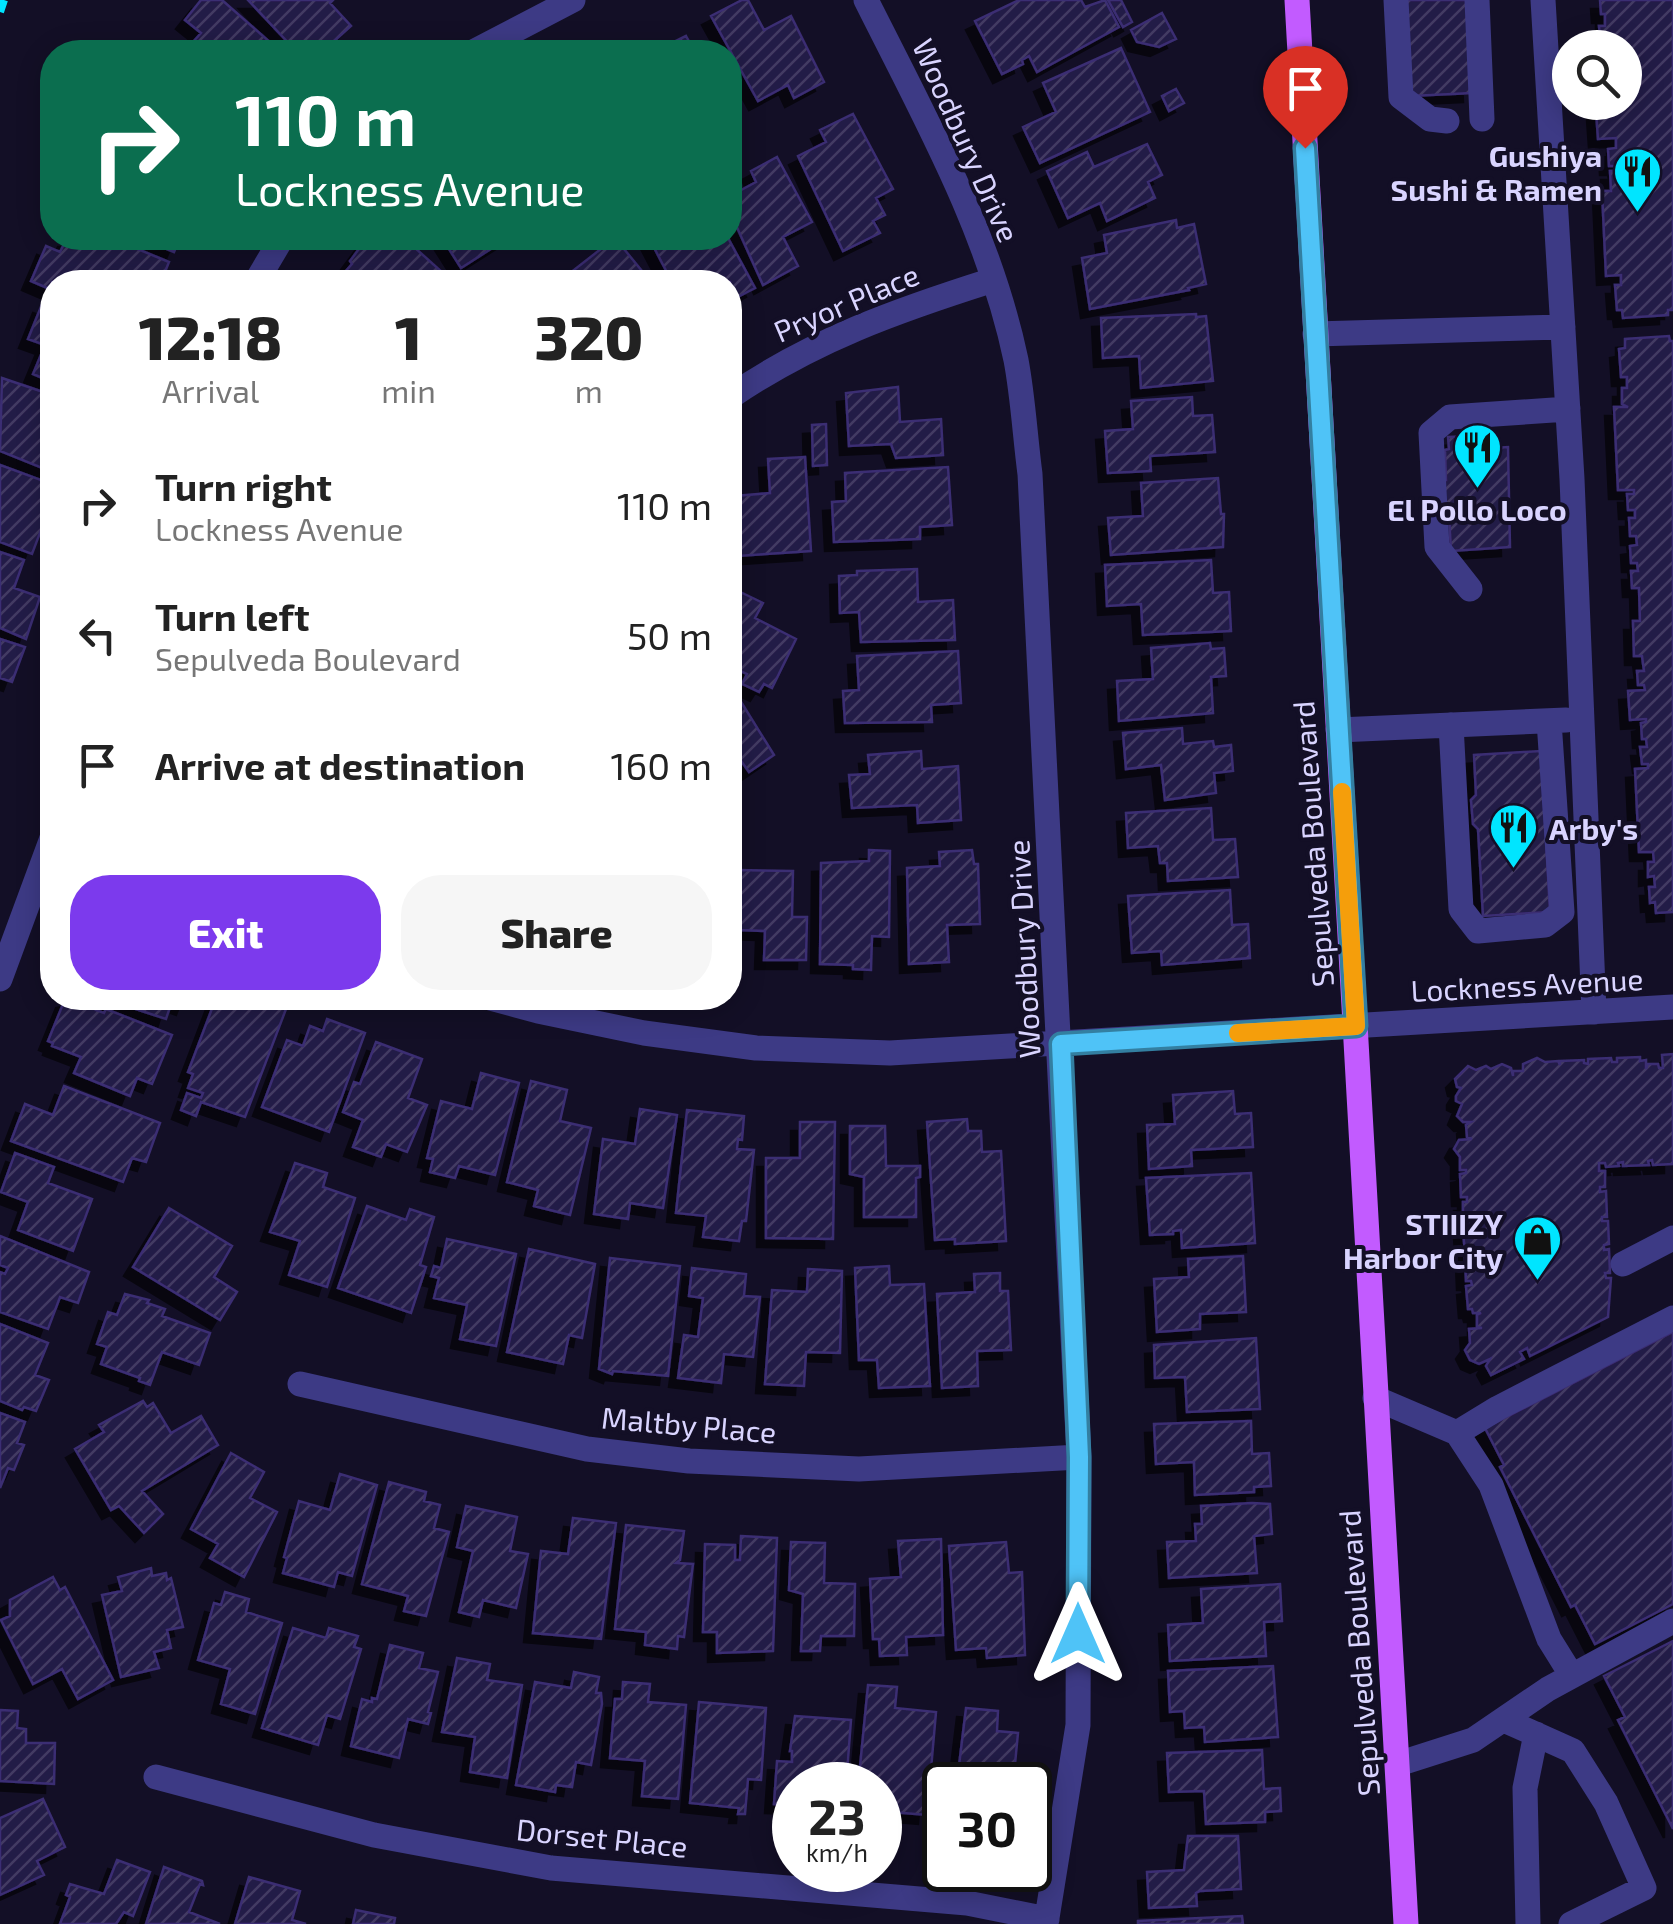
<!DOCTYPE html>
<style>
:root{--surface:#fff;--page:#f6f6f6;--text:#222;--muted:#767676;--accent:#7c3aed}
body{margin:0;font-family:"Exo 2",sans-serif;background:var(--page);color:var(--text);height:100vh;display:flex;flex-direction:column;font-size:38px;white-space:nowrap}
*{box-sizing:border-box;margin:0}
p{font-size:32px;color:var(--muted)}
.icon{flex:none;width:55px;height:55px;fill:none;stroke:currentColor;stroke-width:2;stroke-linecap:round;stroke-linejoin:round}
.map{position:relative;flex:1;overflow:hidden}
.side{position:absolute;left:40px;top:270px;width:702px;height:740px;display:flex;flex-direction:column;background:var(--surface);border-radius:40px;box-shadow:0 5px 25px #0003}
.side>*{flex:none}
.top-card{position:absolute;left:40px;top:40px;width:702px;height:210px;border-radius:40px;box-shadow:0 5px 25px #0003;background:#0b6e4f;color:#fff;overflow:hidden}
.fabs{position:absolute;left:1552px;top:30px;display:grid;gap:20px}
.fabs a{display:grid;place-items:center;width:90px;height:90px;border-radius:50%;background:var(--surface);box-shadow:0 5px 25px #0003;font-size:50px}
.speed{position:absolute;left:772px;top:1762px;display:flex;gap:20px;font-size:50px;font-weight:700;text-align:center}
.speed>*{display:grid;place-content:center;width:130px;height:130px;border-radius:50%;background:var(--surface);box-shadow:0 5px 25px #0003;line-height:1}
.speed small{font-size:25px;font-weight:400}
.speed .limit{border:5px solid #111;border-radius:15px;background:#fff;color:#111}
.pin{position:absolute;display:grid;place-items:center;width:85px;height:85px;color:#fff;margin:-102px -42px;border-radius:50% 50% 50% 0;rotate:-45deg;box-shadow:0 0 10px #0007}
.pin .icon{rotate:45deg}
.me{position:absolute;width:110px;margin:-55px;rotate:0deg;stroke-linejoin:round;filter:drop-shadow(0 0 8px #0008)}
.turn{display:flex;align-items:center;gap:35px;height:210px;padding:0 30px;font-size:45px}
.turn .icon{width:130px;height:130px;stroke-width:2.5}
.turn b{display:block;font-size:70px;line-height:85px}
.eta{display:flex;justify-content:space-evenly;align-items:center;height:170px;text-align:center}
.eta b{font-size:60px;font-weight:800;line-height:70px}
.action{display:flex;gap:20px;margin-top:auto;padding:20px 30px}
.action a{flex:1;height:115px;border-radius:40px;background:var(--accent);color:#fff;font-size:40px;font-weight:800;line-height:115px;text-align:center}
.action a+a{background:var(--page);color:var(--text)}
ul{padding:0;list-style:none}
li{display:flex;align-items:center;gap:30px;height:130px;padding:0 30px}
li div{flex:1}
li b{display:block;font-size:38px}
li em{font-style:normal}
.map>svg:first-child{display:block}
</style>
<div class="map">
<svg width="1673" height="1924" viewBox="0 0 1673 1924">
<defs>
<pattern id="building-hatch" width="6" height="6" patternUnits="userSpaceOnUse" patternTransform="scale(2.5)"><rect width="6" height="6" fill="#241b47"/><path d="M-1 1l2-2M0 6l6-6M5 7l2-2" fill="none" stroke="#433b63"/></pattern>
<filter id="shadow"><feDropShadow dx="-9" dy="9" stdDeviation="0" flood-color="#0009"/></filter>
</defs>
<rect width="100%" height="100%" fill="#130f26"/>
<path fill="url(#building-hatch)" stroke="#3b2d73" stroke-width="2.5" filter="url(#shadow)" d="M201,0H222L271,43L263,52H184L201,33L185,20Z
M248,0H333L330,3L351,26L322,52H297Z
M742,0H748L764,30L791,16L824,82L794,98L788,85L758,101L711,16Z
M1019,0H1081L1085,7L1105,0L1119,27L1037,72L1029,56L1022,60L1023,64L1002,74L975,21Z
M1108,0H1121L1132,22L1123,27Z
M1406,0H1467L1472,93L1411,96Z
M1600,0H1673V310H1668V315L1623,318L1622,310H1617L1615,285H1621V275L1606,276L1602,191H1611L1610,171H1618L1617,166H1609L1608,149L1616,148V138L1598,139L1596,111L1613,110L1612,102H1625V48H1601L1599,26H1605V14H1601Z
M1162,13L1176,39L1159,47L1137,42L1131,30Z
M686,36L695,52H653Z
M1121,48L1150,112L1040,163L1023,127L1056,112L1043,83Z
M1176,89L1184,103L1169,111L1162,96Z
M853,114L893,189L876,198L885,215L873,221L880,233L843,251L798,156L826,142L820,130Z
M1147,144L1162,175L1148,182L1155,198L1107,221L1100,203L1068,218L1047,171L1087,152L1094,167Z
M777,157L812,222L783,237L798,266L763,285L730,212V196L756,182L751,171Z
M1176,220L1177,228L1194,224L1206,284L1188,288L1189,290L1090,309L1082,258L1107,253L1104,235Z
M67,238H111L169,262L161,282H52V290L31,281L46,246L60,252Z
M141,238H180L174,252Z
M367,238H404L453,282H336L352,264L350,261Z
M442,238H508L461,268Z
M615,238L651,282H563L561,280Z
M649,238H728L755,288L730,301V282H707L706,280L692,282L689,277L672,282Z
M42,304L52,308V382L33,374L45,345L28,339Z
M1196,314V317L1206,316L1213,381L1141,388L1139,356L1103,358L1101,318Z
M1669,336L1670,341H1673V912L1656,913L1655,902L1650,903L1649,887H1655L1654,876L1648,877V862H1654L1653,852H1639L1635,769L1648,768V764H1642L1640,747H1647L1646,739H1642L1641,723L1646,722V719L1630,720L1628,691L1645,690L1644,685H1638L1637,671H1644L1642,656H1634L1633,621H1640L1639,588H1632L1631,571H1638L1637,563H1631L1630,546L1637,545L1636,536H1630L1629,518H1635V510H1628L1627,494H1634V490H1618L1614,407H1628L1622,404V388H1627V377H1621L1619,349L1625,348V339Z
M2,378L52,395V472L0,451Z
M898,387L900,422L941,419L943,455L896,458L891,444L849,446L846,393Z
M1192,397L1193,416L1212,415L1215,452L1150,456L1151,471L1108,473L1105,431L1133,429L1131,401Z
M826,424L827,465L813,466L812,425Z
M1475,436L1476,449L1508,447L1510,547L1451,551L1449,515H1445L1442,480H1446L1445,450L1449,449L1448,437Z
M805,457L811,551L738,556L735,496L770,493L768,459Z
M0,465L52,484V520L46,517L32,554L0,542Z
M948,467L952,525L920,527V539L834,542L832,502L846,501L845,473Z
M1218,478L1221,514H1224L1223,547L1111,555L1108,518L1143,516L1141,483Z
M0,552L24,560L14,588L40,597L26,639L0,628Z
M1211,560L1213,593L1229,592L1231,631L1143,635L1141,604L1107,606L1105,565Z
M917,569L918,602L953,600L955,640L861,642L859,612L840,613L839,576L857,575V571Z
M730,587L763,603L755,618L796,639L772,688L764,684L759,692L742,684L747,674L730,666Z
M0,639L25,647L12,682L0,678Z
M1210,643L1211,649L1224,648L1226,676L1211,677L1213,713L1119,721L1117,681L1153,679L1151,648Z
M958,651L961,703L931,705L932,722L845,723L843,691L859,690L857,656Z
M730,684L774,755L749,772L739,758L730,764Z
M1182,728L1183,744L1213,741L1214,747L1231,745L1233,771L1214,773L1216,793L1165,800L1161,765L1126,769L1123,733Z
M921,751L922,769L958,766L961,820L918,823L917,805L852,808L849,775L870,774L868,755Z
M1541,751L1550,912L1483,916L1478,829L1473,824L1471,800L1476,795L1474,755Z
M1211,808L1213,840L1235,839L1238,877L1168,881L1167,863H1160L1158,846L1128,848L1126,813Z
M869,850L890,851L889,937L872,936L871,970L853,969V965L820,964L821,863L869,861Z
M972,850L974,864H978L980,924L947,925L949,962L909,964L907,868L940,866L939,852Z
M738,870L793,871L792,917H807L806,960H764L765,931L737,930Z
M1230,890L1232,925L1248,924L1250,958L1162,965L1161,951L1132,953L1128,896Z
M70,998L98,1006L96,1010L104,1013L106,1009L172,1035L152,1084L137,1078L130,1096L74,1073L81,1057L52,1046L53,1043L48,1041L65,999Z
M102,998H188L185,1006L172,1001L166,1019Z
M216,998H258L286,1009L245,1117L201,1102L196,1116L181,1110L187,1093L201,1098L203,1093L188,1088L193,1074L188,1072Z
M327,1019L365,1033L329,1132L262,1107L287,1040L303,1046L310,1026L323,1031Z
M376,1042L422,1059L408,1098L427,1105L407,1152L386,1144L381,1157L353,1147L363,1120L343,1112L354,1082L360,1084Z
M1673,1054V1164L1653,1165L1652,1160L1648,1161L1649,1165L1623,1166V1162L1618,1163L1619,1166L1606,1167L1605,1163H1599V1171H1605V1187H1600V1192L1606,1191L1607,1217H1602V1221H1608L1609,1244L1604,1245V1250L1609,1249L1610,1273H1605L1606,1278H1611L1608,1317L1530,1356L1527,1348L1520,1352L1524,1359L1491,1375L1486,1366L1490,1359L1479,1364L1470,1360L1465,1350L1470,1343L1469,1329L1482,1328L1477,1327V1315L1481,1313H1473L1472,1309H1468L1466,1286L1472,1285L1471,1281H1466L1465,1258L1470,1257V1253H1465L1463,1230L1468,1229V1225L1463,1226V1202H1467V1197H1461L1460,1174L1466,1173V1170H1460V1157L1454,1149L1459,1140L1472,1139L1467,1137L1466,1125L1471,1122H1463L1457,1116L1462,1104L1456,1101V1096L1461,1088L1457,1087L1455,1079L1468,1066L1476,1070L1486,1066L1491,1069L1502,1064L1511,1068L1513,1076V1071H1523V1064L1537,1058L1545,1062L1558,1061L1560,1065V1061L1584,1060V1063L1588,1064V1059L1611,1058L1612,1062H1617V1058L1640,1057V1061L1646,1060V1069L1648,1064H1658L1659,1068H1663L1662,1055Z
M481,1073L519,1083L495,1175L459,1166L455,1178L430,1172L433,1159L427,1158L441,1101L472,1109Z
M531,1081L567,1090L560,1121L591,1128L570,1215L534,1206L538,1190L507,1182Z
M64,1086L160,1123L146,1162L132,1158L123,1182L11,1141L25,1104L53,1115Z
M1233,1091L1235,1114L1251,1113L1253,1147L1191,1150L1192,1166L1149,1169L1147,1125L1175,1124L1173,1095Z
M640,1109L677,1115L663,1208L630,1203L628,1219L594,1214L603,1139L635,1144Z
M687,1110L744,1116L742,1140L738,1139L737,1149L754,1150L746,1221H742L739,1241L703,1237L706,1216L676,1213Z
M967,1119L968,1131H981L982,1152L1001,1151L1006,1241L955,1244V1239L935,1240L927,1122Z
M800,1122H835L833,1239L766,1238V1158H800Z
M850,1126H885L886,1166H920V1177L916,1178V1217H864V1177L850,1174Z
M15,1153L54,1167L48,1183L92,1199L73,1251L18,1230L28,1202L1,1192Z
M295,1163L327,1173L323,1187L355,1198L327,1287L289,1275L300,1241L270,1232Z
M1251,1173L1255,1243L1182,1248L1181,1230L1173,1231V1234L1150,1235L1146,1178Z
M367,1206L406,1220L410,1209L434,1217L420,1265L426,1267L411,1313L338,1288Z
M169,1208L232,1246L214,1277L237,1292L220,1320L133,1267Z
M0,1236L89,1272L78,1303L60,1297L48,1329L0,1312V1272L5,1274L8,1268L0,1265Z
M447,1239L516,1254L496,1346L460,1339L467,1305L434,1298L439,1278L431,1276L434,1266L441,1268Z
M529,1249L595,1264L582,1338L569,1335L563,1364L507,1352Z
M1243,1256L1246,1312L1200,1314V1329L1157,1332L1154,1279L1189,1277L1188,1259Z
M610,1258L680,1266L668,1376L613,1371L612,1374L599,1369Z
M889,1266L890,1285L924,1284L930,1386L879,1388L877,1360H859L855,1268Z
M692,1268L746,1274L744,1296L760,1297L753,1357L724,1354L721,1383L678,1378L684,1335L698,1337L703,1298L689,1296Z
M808,1269L842,1271L840,1353L806,1352L804,1386L765,1384L772,1290L807,1292Z
M1000,1273V1291H1008L1011,1350L977,1351L978,1386L942,1388L937,1294L975,1292L974,1274Z
M125,1294L149,1300L147,1303L165,1309L162,1316L210,1333L199,1365L162,1352L150,1385L139,1381L140,1378L101,1364L107,1347L97,1344L108,1312L117,1315Z
M0,1324L48,1343L35,1375L49,1380L36,1411L24,1407L22,1410L0,1401Z
M1673,1332V1604L1595,1644L1575,1605L1571,1607L1500,1467L1504,1465L1485,1428Z
M1256,1338L1260,1409L1187,1412L1185,1377L1155,1378L1154,1345Z
M143,1401L147,1407L153,1403L171,1433L201,1416L218,1445L142,1491L163,1514L144,1533L119,1506L111,1510L75,1449L104,1432L99,1425Z
M0,1413L25,1422L17,1443L24,1445L14,1470L8,1468L0,1488Z
M1251,1421L1252,1454L1269,1453L1271,1486L1254,1487V1492L1195,1495L1194,1462L1156,1464L1154,1424Z
M231,1453L264,1472L250,1498L277,1512L244,1577L210,1558L218,1544L191,1529Z
M340,1474L377,1485L352,1576L338,1572L334,1587L283,1573L287,1558L284,1557L299,1501L330,1510Z
M389,1482L426,1492L424,1501L440,1505L434,1528L449,1532L426,1616L404,1611L408,1596L362,1584Z
M1252,1503L1270,1504L1272,1534L1254,1536L1257,1573L1169,1578L1167,1542L1196,1541L1195,1524H1202L1201,1506Z
M466,1506L517,1517L510,1551L528,1554L516,1608L483,1600L479,1617L459,1612L473,1551L457,1547Z
M573,1518L616,1523L601,1639L533,1633L541,1551L568,1554Z
M626,1525L684,1531L680,1560L676,1563L693,1564L684,1637L678,1636L677,1649L645,1645L646,1632L615,1629Z
M741,1536L777,1538L773,1651L717,1653V1632H703L705,1544L735,1545V1560H740Z
M941,1539L943,1635L906,1637L907,1655L880,1656L879,1639H873L870,1579L901,1577L898,1541Z
M791,1542L825,1543L824,1583L855,1584L854,1636H821L820,1651H801L803,1594L789,1590Z
M1006,1542L1009,1573L1022,1572L1025,1655L987,1658L986,1648L956,1650L949,1546Z
M151,1568L152,1576L166,1573L167,1580L171,1578L183,1627L167,1630L171,1648L154,1652L159,1668L121,1677L102,1595L122,1591L118,1577Z
M53,1577L60,1590L65,1587L113,1680L78,1699L62,1669L33,1684L1,1620L10,1616V1600Z
M1280,1584L1282,1621L1264,1622L1266,1656L1170,1661L1168,1625L1203,1623L1201,1589Z
M225,1592L249,1599L246,1612L282,1623L255,1714L221,1704L230,1669L198,1660L214,1603L221,1605Z
M293,1628L326,1638L329,1628L358,1636L354,1647L361,1649L340,1719L327,1715L318,1745L262,1728Z
M1673,1641V1829L1618,1720L1625,1717L1604,1676Z
M390,1645L423,1653L419,1668L438,1672L428,1712L431,1713L428,1724L408,1719L399,1758L351,1746L362,1699L372,1702V1698L377,1699Z
M457,1658L490,1664L487,1680L522,1685L507,1778L470,1772L475,1737L442,1732Z
M1273,1666L1278,1737L1205,1742L1204,1727L1185,1728L1184,1711L1170,1712L1168,1671Z
M574,1672L599,1677L596,1693H601L602,1704L591,1765L576,1762L572,1787L556,1785L555,1792L516,1785L535,1682L571,1688Z
M623,1682L650,1684L648,1702L686,1705L678,1799L642,1796L645,1761L610,1758L615,1699H622Z
M868,1685L897,1687L895,1708L936,1712L927,1815L880,1811V1785H871V1778L859,1777Z
M699,1702L766,1708L761,1780L748,1779L745,1814H738L739,1808L690,1803Z
M966,1708L998,1711L997,1731L1018,1733L1013,1785H945V1817L938,1816L942,1772L958,1774Z
M0,1710L18,1711L17,1728L26,1729V1743H55L54,1784L0,1781Z
M795,1716L851,1720L847,1773L827,1772L826,1785H795V1805L774,1804L777,1761L792,1762V1751H790Z
M1262,1750L1264,1789L1280,1788L1281,1811L1265,1812V1822L1206,1824L1204,1791L1169,1792L1167,1753Z
M43,1799L65,1847L37,1861L44,1875L0,1895V1818Z
M1188,1836H1238L1241,1889L1200,1891L1196,1893L1197,1906L1149,1908L1147,1872L1184,1870Z
M117,1860L150,1872L133,1916L124,1912L116,1924H60L70,1897L66,1895L70,1884L104,1894Z
M164,1867L202,1881L203,1885L200,1884L189,1912L220,1924H146Z
M249,1877L300,1891L292,1920L306,1924H235Z
M356,1910L395,1918L394,1924H353Z
M1242,1916L1243,1924H1138V1921Z"/>
<g fill="none" stroke-linecap="round" stroke-linejoin="round">
<path stroke="#3d3a85" stroke-width="25" d="M866,0C924,116 989,231 1016,360C1023,397 1025,436 1030,474L1079,1457L1078,1725L1046,1924
M1396,0L1401,97L1430,119L1447,121
M1477,0L1482,119
M1543,0L1572,479L1594,1012
M473,52L573,0
M256,282L282,238
M1315,334L1563,327
M730,397C813,340 898,310 993,280
M1470,589L1437,547L1431,433L1450,417L1568,409
M1451,725L1461,909L1478,931L1545,925L1562,912L1549,721
M1338,730L1566,720
M0,979L52,838
M490,998L538,1011L644,1033L756,1048L890,1053L1673,1007
M1623,1264L1673,1238
M300,1384L587,1449L689,1461L859,1469L1079,1457
M1375,1398L1457,1433L1491,1485L1549,1639L1572,1676
M1457,1433L1498,1408L1673,1318
M1504,1720L1573,1751L1606,1803L1644,1888L1571,1924
M1398,1764L1473,1740L1548,1689L1673,1621
M156,1777L374,1835L551,1868L967,1903L1047,1919
M1528,1924L1525,1788L1536,1734"/>
<path stroke="#c25bff" stroke-width="25" d="M1297,0L1406,1924"/>
<path stroke="#00e5ff" stroke-width="8" stroke-dasharray="15 12" stroke-linecap="butt" d="M0,12L4,0"/>
</g>
<g fill="none" stroke-linecap="round" stroke-linejoin="round">
<defs>
<path id="route" d="M1078,1634L1079,1457L1061,1044L1356,1026L1305,148"/>
</defs>
<use href="#route" stroke="#337fa1" stroke-width="25"/>
<use href="#route" stroke="#4fc3f7" stroke-width="18"/>
<path stroke="#f59e0b" stroke-width="18" d="M1238,1033L1356,1026L1342,792"/>
</g>
<defs>
<symbol id="restaurant-pin" viewBox="-11 -11 22 30"><path d="M0 17L-7.5 6A9.5 9.5 0 1 1 7.5 6Z" fill="#00e5ff" stroke="#130f26"/><path d="M-5-6h1v4h1v-4h1v4h1v-4h1v5L-1.5 .5V6h-2V.5L-5-1ZM5-6V6H3V1.5H1.5Q1.5-4 5-6Z" fill="#111"/></symbol>
<symbol id="shop-pin" viewBox="-11 -11 22 30"><path d="M0 17L-7.5 6A9.5 9.5 0 1 1 7.5 6Z" fill="#00e5ff" stroke="#130f26"/><path d="M-5-2.5h2.3a2.7 3.5 0 0 1 5.4 0H5L5.5 6h-11ZM-1.5-2.5h3a1.5 2.3 0 0 0-3 0Z" fill="#111"/></symbol>
</defs>
<g fill-rule="evenodd">
<use href="#restaurant-pin" x="1610" y="144" width="55" height="75"/>
<use href="#restaurant-pin" x="1450" y="420" width="55" height="75"/>
<use href="#restaurant-pin" x="1486" y="800" width="55" height="75"/>
<use href="#shop-pin" x="1510" y="1212" width="55" height="75"/>
</g>
<g text-anchor="middle" dominant-baseline="central" stroke-width="8" stroke-linejoin="round" paint-order="stroke">
<g font-size="30" fill="#d9d4ff" stroke="#130f26">
<text transform="translate(967 140) rotate(66)">Woodbury Drive</text>
<text transform="translate(846 302) rotate(-23)">Pryor Place</text>
<text transform="translate(1312 844) rotate(-94)">Sepulveda Boulevard</text>
<text transform="translate(1023 949) rotate(-93)">Woodbury Drive</text>
<text transform="translate(1527 984) rotate(-3)">Lockness Avenue</text>
<text transform="translate(689 1424) rotate(5)">Maltby Place</text>
<text transform="translate(1358 1653) rotate(-94)">Sepulveda Boulevard</text>
<text transform="translate(602 1837) rotate(6)">Dorset Place</text>
</g>
<g font-size="30" font-weight="bold" fill="#d9d4ff" stroke="#130f26" text-anchor="end">
<text x="1602" y="155">Gushiya<tspan x="1602" dy="34">Sushi &amp; Ramen</tspan></text>
<text x="1477" y="509" text-anchor="middle">El Pollo Loco</text>
<text x="1549" y="828" text-anchor="start">Arby's</text>
<text x="1503" y="1223">STIIIZY<tspan x="1503" dy="34">Harbor City</tspan></text>
</g>
</g>
</svg>
<div class="fabs">
<a><svg class="icon" aria-label="search" viewBox="0 0 24 24"><circle cx="10" cy="10" r="6"/><path d="M15 15l6 6"/></svg></a>
</div>
<div class="speed"><div>23<small>km/h</small></div><div class="limit">30</div></div>
<div class="pin" style="left:1305px;top:148px;background:#d93025"><svg class="icon" aria-label="arrive" viewBox="0 0 24 24"><path d="M6 21V4h12l-3 4 3 4H6"/></svg></div>
<svg class="me" style="left:1078px;top:1634px" viewBox="-20 -20 40 40"><path d="M0-17L14 15 0 8-14 15z" fill="#4fc3f7" stroke="#fff" stroke-width="4"/></svg>
<div class="top-card">
<div class="turn"><svg class="icon" aria-label="right" viewBox="0 0 24 24"><path d="M7 20v-9h11M14 6l5 5-5 5"/></svg><div><b>110 m</b>Lockness Avenue</div></div>
</div>
<section class="side">
<div class="eta">
<div><b>12:18</b><p>Arrival</p></div>
<div><b>1</b><p>min</p></div>
<div><b>320</b><p>m</p></div>
</div>
<ul>
<li><svg class="icon" aria-label="right" viewBox="0 0 24 24"><path d="M7 20v-9h11M14 6l5 5-5 5"/></svg><div><b>Turn right</b><p>Lockness Avenue</p></div><em>110 m</em></li>
<li><svg class="icon" aria-label="left" viewBox="0 0 24 24"><path d="M17 20v-9H6M10 6l-5 5 5 5"/></svg><div><b>Turn left</b><p>Sepulveda Boulevard</p></div><em>50 m</em></li>
<li><svg class="icon" aria-label="arrive" viewBox="0 0 24 24"><path d="M6 21V4h12l-3 4 3 4H6"/></svg><div><b>Arrive at destination</b></div><em>160 m</em></li>
</ul>
<div class="action"><a>Exit</a><a>Share</a></div>
</section>
</div>
